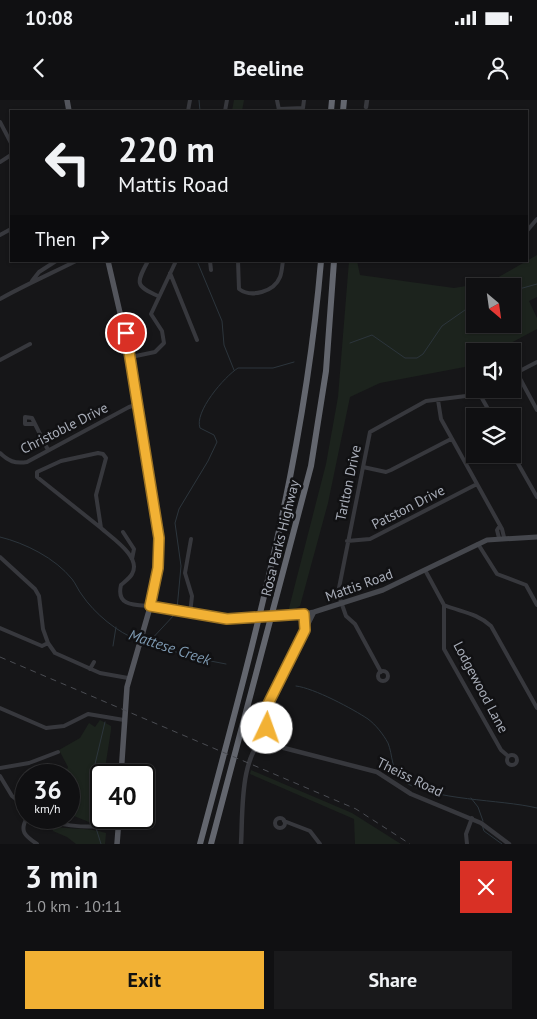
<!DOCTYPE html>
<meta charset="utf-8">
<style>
:root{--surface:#101012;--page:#19191b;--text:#f1f3f6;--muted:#9c9d9f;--line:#303032;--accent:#f2b134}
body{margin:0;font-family:"PT Sans",sans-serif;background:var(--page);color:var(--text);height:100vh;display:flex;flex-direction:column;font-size:19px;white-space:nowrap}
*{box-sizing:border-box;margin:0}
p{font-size:16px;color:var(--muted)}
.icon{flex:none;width:28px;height:28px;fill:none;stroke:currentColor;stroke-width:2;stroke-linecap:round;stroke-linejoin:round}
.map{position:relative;height:744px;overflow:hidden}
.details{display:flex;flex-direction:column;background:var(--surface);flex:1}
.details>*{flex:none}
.banner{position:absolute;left:10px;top:10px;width:518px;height:152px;border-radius:0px;box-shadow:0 1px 4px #0004,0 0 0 1px var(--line);background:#101012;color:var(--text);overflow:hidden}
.needle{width:32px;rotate:151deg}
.buttons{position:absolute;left:466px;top:178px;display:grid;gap:10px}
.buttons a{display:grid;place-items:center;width:55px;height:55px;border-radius:0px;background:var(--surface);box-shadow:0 1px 4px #0004,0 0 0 1px var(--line);font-size:25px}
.speed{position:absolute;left:15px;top:664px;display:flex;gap:10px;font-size:25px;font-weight:700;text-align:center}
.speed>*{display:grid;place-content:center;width:65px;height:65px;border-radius:50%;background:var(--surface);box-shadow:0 1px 4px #0004,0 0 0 1px var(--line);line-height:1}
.speed small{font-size:12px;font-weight:400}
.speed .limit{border:2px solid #111;border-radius:8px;background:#fff;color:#111}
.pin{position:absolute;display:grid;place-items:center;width:42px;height:42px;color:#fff;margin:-21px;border:2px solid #fff;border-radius:50%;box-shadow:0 1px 5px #0007}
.me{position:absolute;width:55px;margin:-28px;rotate:3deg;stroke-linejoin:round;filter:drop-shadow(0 0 4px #0008)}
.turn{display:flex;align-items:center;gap:18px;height:105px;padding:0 25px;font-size:22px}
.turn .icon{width:65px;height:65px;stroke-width:2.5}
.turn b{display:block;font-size:35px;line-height:42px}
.then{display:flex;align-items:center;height:48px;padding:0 25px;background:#0003;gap:10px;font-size:19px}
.round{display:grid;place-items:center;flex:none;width:52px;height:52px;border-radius:0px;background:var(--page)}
.summary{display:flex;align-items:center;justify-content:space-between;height:85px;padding:0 25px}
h1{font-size:30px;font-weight:800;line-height:38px}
.primary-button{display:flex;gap:10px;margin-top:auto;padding:10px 25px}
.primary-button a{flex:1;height:58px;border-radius:0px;background:var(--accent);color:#111;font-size:20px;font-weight:800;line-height:58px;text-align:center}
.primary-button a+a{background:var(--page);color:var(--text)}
.status{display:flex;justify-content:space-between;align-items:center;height:35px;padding:0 25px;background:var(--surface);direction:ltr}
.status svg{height:14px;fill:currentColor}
header{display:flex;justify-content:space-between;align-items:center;height:65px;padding:0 25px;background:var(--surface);font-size:22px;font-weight:800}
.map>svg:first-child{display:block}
</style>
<div class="status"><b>10:08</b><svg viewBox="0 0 49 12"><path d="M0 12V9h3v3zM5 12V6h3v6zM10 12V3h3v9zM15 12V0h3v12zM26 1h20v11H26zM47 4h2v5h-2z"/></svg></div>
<header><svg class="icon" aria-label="back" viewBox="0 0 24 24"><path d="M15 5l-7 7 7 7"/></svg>Beeline<svg class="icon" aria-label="person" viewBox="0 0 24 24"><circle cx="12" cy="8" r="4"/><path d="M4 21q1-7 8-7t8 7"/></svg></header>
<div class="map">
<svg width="537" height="744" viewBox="0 0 537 744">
<rect width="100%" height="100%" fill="#161618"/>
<path fill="#1c231d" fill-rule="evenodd" d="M234,0H244L242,11H232Z
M537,155V197L529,201L537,218V229L496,251H475V263L470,266L380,283L350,297L328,403L300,506L288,512L326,364L338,297L349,161H357L360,175L454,188L490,182ZM475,186H512V224H475Z
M100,620L111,626V630L104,675H101L103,720L100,722H89L69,714V675H61L66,672L68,667L59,650L80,638L89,623L95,627Z
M251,670L352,713L401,744H355L354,719L250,674Z
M53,726C71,730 89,727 106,733L105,744H76L67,737L53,731Z"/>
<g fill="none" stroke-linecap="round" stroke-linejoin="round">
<path stroke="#2c353c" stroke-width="1" d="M199,0L200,11
M197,161L222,221L224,245L234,270
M512,191L537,184
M350,243L372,235L405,258H417L423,254L442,226L475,203
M0,437C25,443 55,458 72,479C76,484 78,490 82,495C94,513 118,533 138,540
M177,509L181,466L175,423L179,409L208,361L217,342L214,335L200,328C194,312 224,277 238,268H273L294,262
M142,541L195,558L226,564
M148,543L176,513
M113,546L116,527
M296,586C314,588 353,609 368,619C376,625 383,634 388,643C393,655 391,672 403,681C433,701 500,699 537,708
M471,698L478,707L483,721
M96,724L95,700L91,681L105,622
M482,725L484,731L502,744
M96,728L101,744"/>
<path stroke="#37383d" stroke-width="4" d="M277,0L279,10
M279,9L303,8L304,0
M188,11L190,0
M225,11L227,0
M0,22L11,43
M0,62L11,55
M526,132L537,119
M0,135L11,129
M148,161C136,183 135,186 158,196
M210,161L211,170
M238,161L239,189C251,198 274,192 280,177C282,172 282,166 283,161
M170,173L197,240
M32,181L39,172L56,161
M0,199C25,185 50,174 76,161
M131,257L155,252L164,243L162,231L151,214L176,161
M0,260L30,244
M517,273L537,310
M512,275L537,262
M479,293L492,316
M438,300L441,319L502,429L504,437
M34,324H25V317L32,318L48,350
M0,353C8,361 15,364 27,362L129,307L139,304
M98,353L103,354L106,358L96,395L101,428L37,377V372L61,361Z
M512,353L537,397
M363,367L386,372L391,370L451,339
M101,428C112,438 142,457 132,474C130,478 124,482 121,485C116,506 134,505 150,506
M123,432L134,449L132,459
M499,438L497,430L499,427
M347,441L370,439L477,384
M478,444L497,474L526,485L537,505
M0,457L35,489L39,496L43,529L48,543L55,553L100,573L128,578
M425,470L444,505V549L501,650L508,656
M444,505C461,512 477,513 491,526L537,608
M190,514L192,496L185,473L191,439
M0,528L42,546L48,543
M90,569L94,562
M378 576a5 5 0 1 1 10 0a5 5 0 1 1-10 0Z
M381,572L355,524L346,516L338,493L370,332L426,301L474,295L488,289
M0,608L46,628L64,626L88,614L124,620
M507 660a5 5 0 1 1 10 0a5 5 0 1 1-10 0Z
M0,668L29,663L58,652
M0,676L12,696L26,707
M27,718C19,731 25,736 37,744
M44,718C68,729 93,727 118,725
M275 723a5 5 0 1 1 10 0a5 5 0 1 1-10 0Z
M284,721L310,731L320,744
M467,744L466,734L472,718"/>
<path stroke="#37383d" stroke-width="4.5" d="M366,7L367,0
M304,515L305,530L266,611V624L269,633L276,643L284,648L377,672L411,694L481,723L509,744
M241,744C243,711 239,653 269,633"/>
<path stroke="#45474d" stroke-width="5" d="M150,506L210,518L239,519
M293,516L314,512L383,490L487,440L537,437
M305,530L314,512"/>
<path stroke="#53555c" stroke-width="5.5" d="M67,0L69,11
M108,161L133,269L159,439L158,468L153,497L127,587L121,675
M117,744L119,718"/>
<path stroke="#63666e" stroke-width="6" d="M331,11L332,0
M343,11L344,0
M200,744C252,549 304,363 321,161
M211,744L311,366L326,271L334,161"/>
<path stroke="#4a4c52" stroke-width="1" stroke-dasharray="6 5" stroke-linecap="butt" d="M0,557L356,709L410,744"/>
<path stroke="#45474d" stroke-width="5" d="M239,519L293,516"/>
</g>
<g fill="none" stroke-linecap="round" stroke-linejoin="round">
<defs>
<path id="route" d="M126,233L159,438L158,468L150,506L227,519L304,514L305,530L267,606L265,616L267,628"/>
</defs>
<use href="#route" stroke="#9d7322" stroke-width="12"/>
<use href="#route" stroke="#f2b134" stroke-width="9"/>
</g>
<g text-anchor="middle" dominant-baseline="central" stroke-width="5" stroke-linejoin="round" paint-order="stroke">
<g font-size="14" fill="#a8adb8" stroke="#111113">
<text transform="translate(64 328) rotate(-27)">Christoble Drive</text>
<text transform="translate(348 383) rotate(-78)">Tarlton Drive</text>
<text transform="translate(408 407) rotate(-27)">Patston Drive</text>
<text transform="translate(280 438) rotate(-76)">Rosa Parks Highway</text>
<text transform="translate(359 485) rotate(-20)">Mattis Road</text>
<text transform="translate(481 587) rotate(62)">Lodgewood Lane</text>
<text transform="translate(410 677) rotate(26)">Theiss Road</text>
</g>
<g font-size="15" font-style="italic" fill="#7f9bb3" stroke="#111113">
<text transform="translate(170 547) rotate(18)">Mattese Creek</text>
</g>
</g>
</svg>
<div class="buttons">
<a><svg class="needle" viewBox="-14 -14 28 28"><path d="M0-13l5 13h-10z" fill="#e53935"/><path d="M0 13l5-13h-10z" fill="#9c9d9f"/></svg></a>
<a><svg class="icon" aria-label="sound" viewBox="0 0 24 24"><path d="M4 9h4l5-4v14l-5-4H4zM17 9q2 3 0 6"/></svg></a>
<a><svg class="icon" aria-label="layers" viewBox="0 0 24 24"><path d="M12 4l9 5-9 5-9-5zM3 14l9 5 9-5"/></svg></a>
</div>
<div class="speed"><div>36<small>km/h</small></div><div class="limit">40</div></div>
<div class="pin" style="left:126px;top:233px;background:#d93025"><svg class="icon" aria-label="arrive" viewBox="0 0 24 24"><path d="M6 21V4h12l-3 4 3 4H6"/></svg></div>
<svg class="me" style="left:267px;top:628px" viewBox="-20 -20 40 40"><circle r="19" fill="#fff"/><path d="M0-13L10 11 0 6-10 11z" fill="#f2b134"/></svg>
<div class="banner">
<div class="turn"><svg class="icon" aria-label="left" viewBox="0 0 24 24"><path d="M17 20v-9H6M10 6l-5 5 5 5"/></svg><div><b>220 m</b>Mattis Road</div></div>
<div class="then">Then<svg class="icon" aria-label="right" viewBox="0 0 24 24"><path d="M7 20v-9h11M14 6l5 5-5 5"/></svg></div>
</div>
</div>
<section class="details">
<div class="summary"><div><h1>3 min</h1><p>1.0 km · 10:11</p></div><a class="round" style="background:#d93025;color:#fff"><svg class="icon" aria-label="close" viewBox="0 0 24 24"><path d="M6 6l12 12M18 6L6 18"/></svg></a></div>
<div class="primary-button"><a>Exit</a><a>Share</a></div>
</section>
